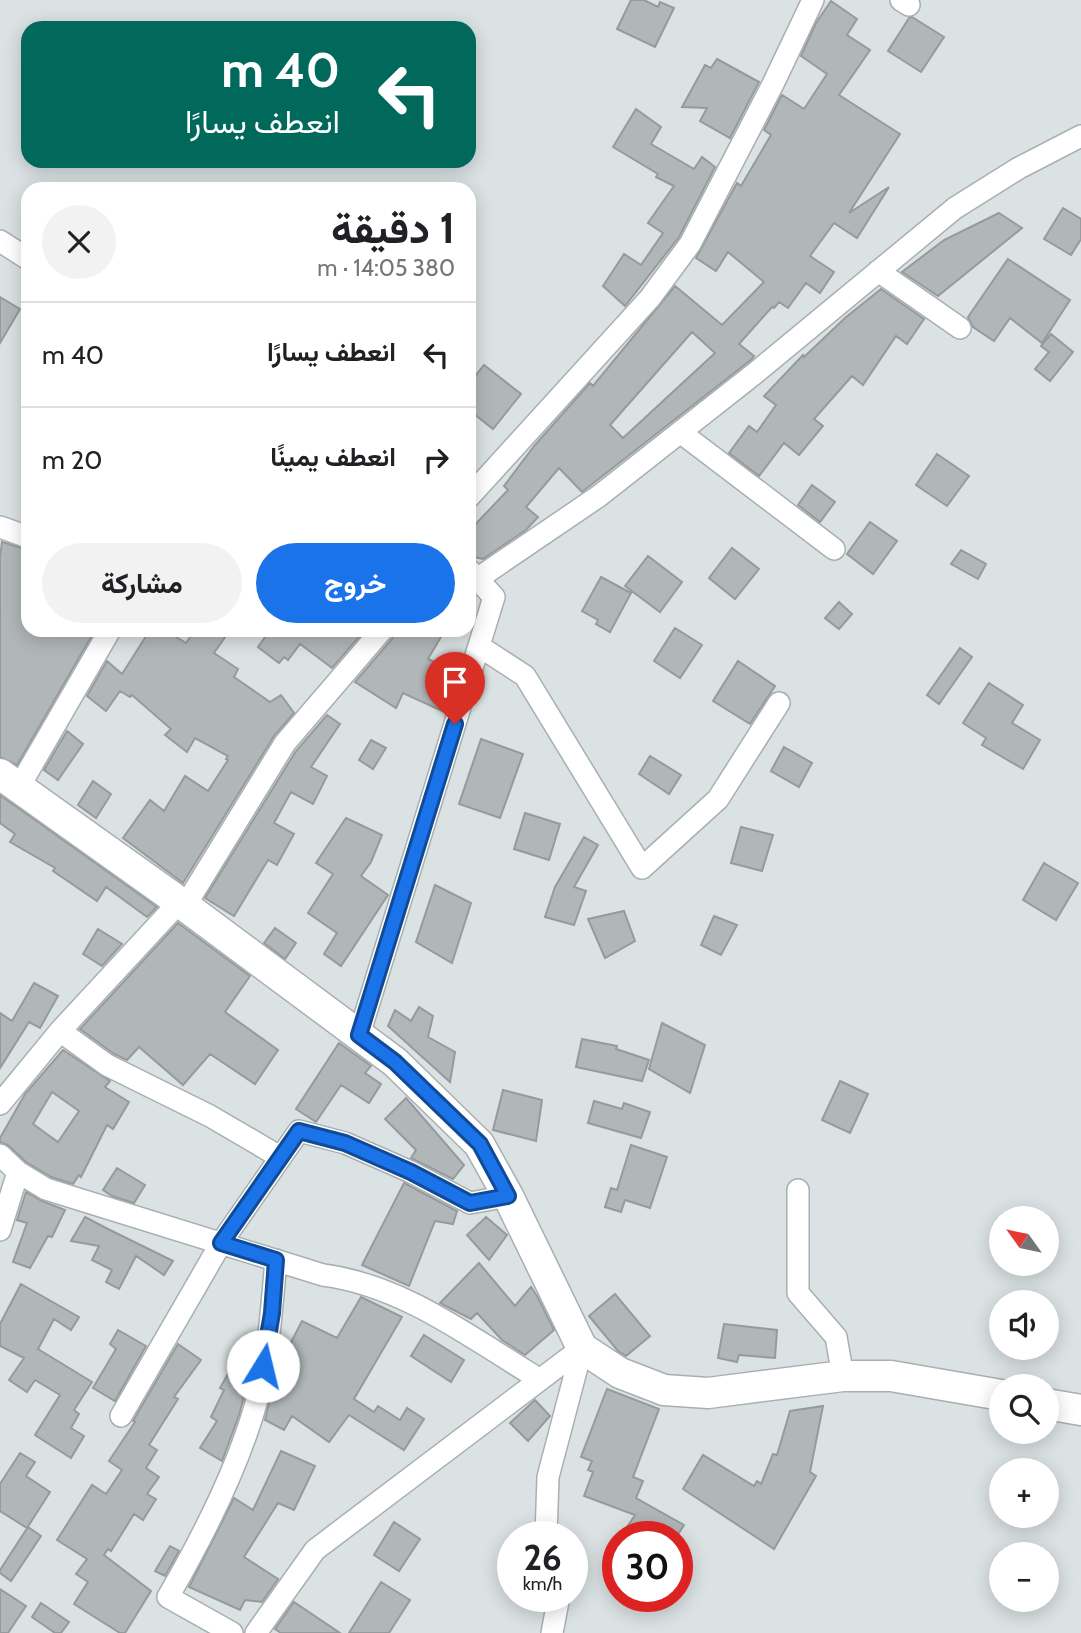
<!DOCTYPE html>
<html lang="ar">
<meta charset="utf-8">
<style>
:root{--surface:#fff;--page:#f2f2f2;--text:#202124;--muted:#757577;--line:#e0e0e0;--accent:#1a73e8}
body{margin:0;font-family:Cabin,Vazirmatn,sans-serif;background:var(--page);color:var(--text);direction:rtl;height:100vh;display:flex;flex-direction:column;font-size:26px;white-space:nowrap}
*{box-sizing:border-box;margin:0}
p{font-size:23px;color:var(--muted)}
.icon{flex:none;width:38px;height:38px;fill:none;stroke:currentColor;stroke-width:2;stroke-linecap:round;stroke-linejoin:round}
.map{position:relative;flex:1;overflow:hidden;direction:ltr}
.drawer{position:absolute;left:21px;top:182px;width:455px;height:455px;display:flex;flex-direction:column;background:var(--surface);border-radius:21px;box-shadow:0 4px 18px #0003;direction:rtl}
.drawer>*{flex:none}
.top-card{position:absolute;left:21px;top:21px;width:455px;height:147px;border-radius:21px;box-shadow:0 4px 18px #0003;direction:rtl;background:#00695c;color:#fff;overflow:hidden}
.needle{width:46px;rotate:303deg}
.buttons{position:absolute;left:989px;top:1206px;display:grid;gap:14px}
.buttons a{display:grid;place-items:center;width:70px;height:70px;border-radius:50%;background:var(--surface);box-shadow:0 4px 18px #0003;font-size:35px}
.speed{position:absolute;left:497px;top:1521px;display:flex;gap:14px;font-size:35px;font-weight:700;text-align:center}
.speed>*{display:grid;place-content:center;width:91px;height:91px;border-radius:50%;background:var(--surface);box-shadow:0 4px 18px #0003;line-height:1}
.speed small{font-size:18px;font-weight:400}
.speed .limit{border:10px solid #d22;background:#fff;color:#111}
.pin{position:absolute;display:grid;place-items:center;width:60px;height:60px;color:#fff;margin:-72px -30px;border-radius:50% 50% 50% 0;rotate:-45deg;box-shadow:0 0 7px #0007}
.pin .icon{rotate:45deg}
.me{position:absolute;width:77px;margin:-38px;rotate:9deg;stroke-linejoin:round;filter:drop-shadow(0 0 5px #0008)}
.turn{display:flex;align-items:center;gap:24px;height:147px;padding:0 21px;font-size:32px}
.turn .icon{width:91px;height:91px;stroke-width:2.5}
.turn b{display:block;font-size:49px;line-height:60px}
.round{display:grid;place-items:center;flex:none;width:74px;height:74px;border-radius:37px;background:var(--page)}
.summary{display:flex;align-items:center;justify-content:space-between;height:119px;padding:0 21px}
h1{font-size:42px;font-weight:700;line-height:52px}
.primary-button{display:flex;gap:14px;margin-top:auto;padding:14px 21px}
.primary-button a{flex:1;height:80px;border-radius:42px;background:var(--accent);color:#fff;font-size:28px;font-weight:700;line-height:80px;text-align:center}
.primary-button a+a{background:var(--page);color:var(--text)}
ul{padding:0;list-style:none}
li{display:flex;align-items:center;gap:21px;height:105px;padding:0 21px;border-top:2px solid var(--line)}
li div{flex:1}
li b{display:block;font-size:26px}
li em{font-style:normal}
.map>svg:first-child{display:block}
</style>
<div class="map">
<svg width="1081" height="1633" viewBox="0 0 1081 1633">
<rect width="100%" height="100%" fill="#dbe2e4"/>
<path fill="#b1b7b9" stroke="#959b9d" stroke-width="2" fill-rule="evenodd" d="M631,0H644L658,7L660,2L674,8L655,47L617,29Z
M831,1L857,19L847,35L870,50L839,95L900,134L849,213L889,187L857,238L834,223L810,256L834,272L820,293L806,283L788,308L779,302L774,308L772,307L739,344L754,356L752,359L582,492L559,468L526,507L538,517L526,530L483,559L474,557L469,552V531L508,490L504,486L535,445L590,383L593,386L675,286L722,325L764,282L728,252L716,271L696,258L737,183L741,186L771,135L764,130L782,95L804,109L827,74L801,56L816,23ZM692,332L715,353L623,438L610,425Z
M912,17L944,37L921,72L888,51L909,18Z
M717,59L759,82L730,138L700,121L707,108L682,107L705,65L711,68Z
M636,109L661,127L651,144L694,169L702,157L715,167L679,237L625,306L603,286L624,254L641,265L663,233L648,223L674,186L656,177L658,174L613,147Z
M1063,208L1081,219V239L1071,255L1044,239Z
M999,213L1022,228L938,296L902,272L944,240Z
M1008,259L1070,300L1042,343L1010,318L994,341L973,327L968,317Z
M881,289L924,319L907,344L896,336L863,385L852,376L814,419L823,426L799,455L784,443L759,476L729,453L749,426L757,432L776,405L764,396L803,355L804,357L845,318Z
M0,297L20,309L0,343Z
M1051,334L1073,352L1050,381L1035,369L1049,352L1041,346Z
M484,365L521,394L493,429L469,410V384Z
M937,454L969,476L947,506L916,485Z
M812,485L835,502L820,522L798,505Z
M870,522L897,541L873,574L847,554Z
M2,542L28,550V630H95L17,765L0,757V557Z
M732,548L759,569L735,599L709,578Z
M961,550L986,564L978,579L951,564Z
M648,556L682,582L660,612L625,586Z
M601,577L631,593L610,632L596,624L598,620L582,611Z
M839,602L852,614L839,629L825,618Z
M675,628L702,645L680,678L654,661Z
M150,630H165L186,643L195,630H230L214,653L238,669L234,677L270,702L281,695L294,713L274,736L183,883L123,838L150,800L164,811L185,776L208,791L228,760L226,759L228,756L195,738L187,752L165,735L171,729L132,695L130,697L120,691L106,711L87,696L107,661L122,674Z
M270,630H365L332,668L300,644L288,660L284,657L279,663L258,647Z
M395,630H445L428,659L457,672L442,711L403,693L396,708L355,682L392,639Z
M960,648L972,657L939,704L927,695Z
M738,661L775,686L750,724L713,701Z
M989,683L1023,705L1012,723L1040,740L1023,769L982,745L986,738L963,723Z
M327,715L340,724L311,767L327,776L313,804L291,792L274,823L294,834L277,865L268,860L234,916L205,898L296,751Z
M67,731L83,744L58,780L44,770Z
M481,739L523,754L500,818L459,804Z
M371,740L386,748L373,769L359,760Z
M784,747L812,763L799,787L771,771Z
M650,756L681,775L669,794L639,774Z
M93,781L111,794L96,818L78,805Z
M0,795L157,907L147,917L106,887L97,901L53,871L55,868L10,842L15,834L0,823Z
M525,813L560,824L549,860L514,849Z
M346,818L382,835L371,862L361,876L388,895L341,966L324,954L337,933L308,913L333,874L316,863Z
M741,827L773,835L762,871L731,863Z
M584,837L598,845L574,887L586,891L574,925L545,917L555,887Z
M1044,863L1078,883L1056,920L1023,900Z
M435,885L471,903L452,963L416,942Z
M624,911L635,941L605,958L588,919Z
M714,916L737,925L721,955L701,945Z
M178,923L250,976L225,1012L278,1050L255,1084L210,1054L183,1085L139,1047L127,1060L114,1054L80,1029Z
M275,928L296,943L285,959L264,943Z
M98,929L122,944L102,966L83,954Z
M34,983L58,996L40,1028L29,1022L0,1068V1013L12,1021Z
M419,1007L433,1016L428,1037L455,1052L450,1082L388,1026L395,1010L411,1021Z
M662,1023L705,1045L690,1093L649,1069Z
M582,1039L617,1046L616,1049L649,1060L642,1081L576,1067Z
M339,1043L371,1066L365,1073L381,1084L369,1103L341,1085L316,1122L296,1109Z
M63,1050L110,1081L105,1087L129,1102L113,1129L107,1125L81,1177L79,1175L73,1184L51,1177L26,1162L8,1145L0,1142V1138L25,1094ZM52,1092L79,1111L58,1142L33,1124Z
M840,1081L868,1094L850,1133L822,1120Z
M503,1090L542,1100L536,1141L493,1130Z
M406,1098L464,1165L453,1179L411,1158L416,1150L385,1119Z
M594,1101L622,1109L624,1103L650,1112L641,1138L588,1123Z
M631,1145L667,1157L650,1208L625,1200L621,1212L605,1207L611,1188L617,1190Z
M117,1168L145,1185L134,1203L112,1196L103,1190Z
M404,1183L457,1211L453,1224L435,1221L409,1286L362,1265Z
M26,1192L42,1201L65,1210L52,1237L48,1236L30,1268L13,1262L27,1223L17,1220Z
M85,1217L108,1229L173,1261L164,1275L136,1256L119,1289L106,1282L112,1270L92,1260L99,1246L71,1241Z
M486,1217L507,1235L489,1260L467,1235Z
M479,1263L515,1306L531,1287L537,1296L554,1330L525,1355L502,1340L477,1313L471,1319L440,1303Z
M21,1284L79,1317L71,1330L54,1319L38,1349L92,1382L74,1410L79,1414L71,1428L84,1436L71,1458L35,1435L60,1395L35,1380L27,1392L9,1380L24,1358L0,1346V1324Z
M615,1294L650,1336L626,1356L618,1351L589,1316Z
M361,1297L402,1317L354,1399L374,1412L378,1406L400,1420L407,1408L424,1419L404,1450L349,1415L329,1442L292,1416L284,1430L265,1420L277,1369L302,1321L337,1338Z
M724,1324L777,1330L775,1358L739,1355L737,1362L718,1358Z
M118,1330L146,1346L115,1401L93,1388L116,1349L110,1344Z
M424,1335L464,1360L451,1382L411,1356Z
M178,1344L201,1360L174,1397L178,1399L149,1445L157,1450L146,1468L159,1477L147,1494L156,1499L143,1520L134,1514L111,1551L108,1549L104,1555L151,1591L125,1633H120L74,1604L88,1582L76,1574L87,1559L57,1540L92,1485L106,1494L122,1470L109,1461L135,1422L133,1421Z
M232,1367L249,1377L239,1415L222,1461L200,1448L217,1421L211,1417L224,1390L220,1388Z
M607,1389L659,1409L633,1477L643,1481L636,1498L684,1525L677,1536H621L635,1515L584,1496L593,1472L588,1470L592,1461L581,1457Z
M535,1400L550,1416L528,1441L510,1423Z
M823,1406L810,1472L816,1476L774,1549L683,1489L703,1455L754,1486L757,1481L761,1484L773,1454L777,1455L790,1411Z
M281,1451L315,1466L294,1510L278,1503L244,1557L278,1579L262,1602L245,1600L240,1610L189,1587L234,1498L253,1510Z
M20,1453L35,1462L26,1476L50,1492L27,1528L0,1511V1484Z
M394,1522L420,1539L399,1571L374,1555Z
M28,1527L41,1536L11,1581L0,1573V1570Z
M170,1546L179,1551L165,1576L155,1571Z
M381,1582L410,1600L389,1633H349Z
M0,1589L26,1606L8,1633H0Z
M294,1602L340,1633H281L275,1629Z
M41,1603L69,1622L61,1633H55L32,1617Z"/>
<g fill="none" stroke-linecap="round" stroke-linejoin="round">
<defs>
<path id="street" d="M901,0L909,5
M0,241L28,259
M878,271L960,328
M680,432L834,549
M469,497L650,298L690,244L773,84L813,0
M0,527L28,537
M477,579L599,496L754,374L955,208L1019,168L1081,136
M479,646L525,676L642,868L718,799L779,703
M19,787L110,630
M60,1031L107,1065L210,1116L280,1157
M359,1035L494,597L469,570
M0,1104L60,1031L172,910L185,906L285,743L382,630
M0,1155L18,1172L46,1189L323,1275C403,1285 471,1338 539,1379
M798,1190V1293L836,1337L843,1376
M0,1230L18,1172
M121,1416L221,1243L299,1131L345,1143L411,1172L470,1203L508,1196
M546,1536L548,1477L582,1348
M232,1633L168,1597C204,1535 241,1463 259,1392C269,1350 272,1304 276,1260
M256,1633L315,1550L582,1348
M552,1633L559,1596"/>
<path id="secondary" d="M0,774L185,906L395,1062L479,1144L508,1196L582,1348L620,1373L664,1390L708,1393L843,1376H891L1001,1395
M1046,1404L1081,1410"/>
</defs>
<use href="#street" stroke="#a9afb1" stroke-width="24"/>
<use href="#secondary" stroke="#a9afb1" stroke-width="33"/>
<use href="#street" stroke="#fff" stroke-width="21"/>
<use href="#secondary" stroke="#fff" stroke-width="30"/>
</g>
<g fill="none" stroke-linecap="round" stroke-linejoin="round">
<defs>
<path id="route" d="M263,1366L272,1313L276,1260L221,1243L299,1131L345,1143L411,1172L470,1203L508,1196L480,1144L395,1062L359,1035L455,724"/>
</defs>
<use href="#route" stroke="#114b97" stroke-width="18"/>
<use href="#route" stroke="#1a73e8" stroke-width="12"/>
</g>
</svg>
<div class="buttons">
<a><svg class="needle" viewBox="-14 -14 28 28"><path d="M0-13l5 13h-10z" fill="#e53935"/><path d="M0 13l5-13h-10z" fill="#757577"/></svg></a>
<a><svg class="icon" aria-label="sound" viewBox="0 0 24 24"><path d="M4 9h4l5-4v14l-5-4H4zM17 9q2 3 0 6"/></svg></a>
<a><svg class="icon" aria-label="search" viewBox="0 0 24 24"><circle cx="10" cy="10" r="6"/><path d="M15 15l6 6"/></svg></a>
<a>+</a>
<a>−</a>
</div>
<div class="speed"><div>26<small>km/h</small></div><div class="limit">30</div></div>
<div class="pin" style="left:455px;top:724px;background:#d93025"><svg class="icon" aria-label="arrive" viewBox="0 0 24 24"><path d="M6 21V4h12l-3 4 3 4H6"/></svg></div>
<svg class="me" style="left:263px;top:1366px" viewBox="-20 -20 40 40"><circle r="19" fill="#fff"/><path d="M0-13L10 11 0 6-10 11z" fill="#1a73e8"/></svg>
<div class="top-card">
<div class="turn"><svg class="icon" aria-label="left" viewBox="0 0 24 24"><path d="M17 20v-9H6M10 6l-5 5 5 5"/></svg><div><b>40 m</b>انعطف يسارًا</div></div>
</div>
<section class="drawer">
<div class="summary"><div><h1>1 دقيقة</h1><p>380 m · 14:05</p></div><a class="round"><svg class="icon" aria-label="close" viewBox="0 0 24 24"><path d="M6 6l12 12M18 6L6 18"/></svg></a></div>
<ul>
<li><svg class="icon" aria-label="left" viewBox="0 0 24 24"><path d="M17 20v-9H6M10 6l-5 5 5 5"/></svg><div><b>انعطف يسارًا</b></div><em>40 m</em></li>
<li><svg class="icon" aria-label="right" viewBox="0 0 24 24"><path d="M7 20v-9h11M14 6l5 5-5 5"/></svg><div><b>انعطف يمينًا</b></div><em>20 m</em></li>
</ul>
<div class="primary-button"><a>خروج</a><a>مشاركة</a></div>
</section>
</div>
